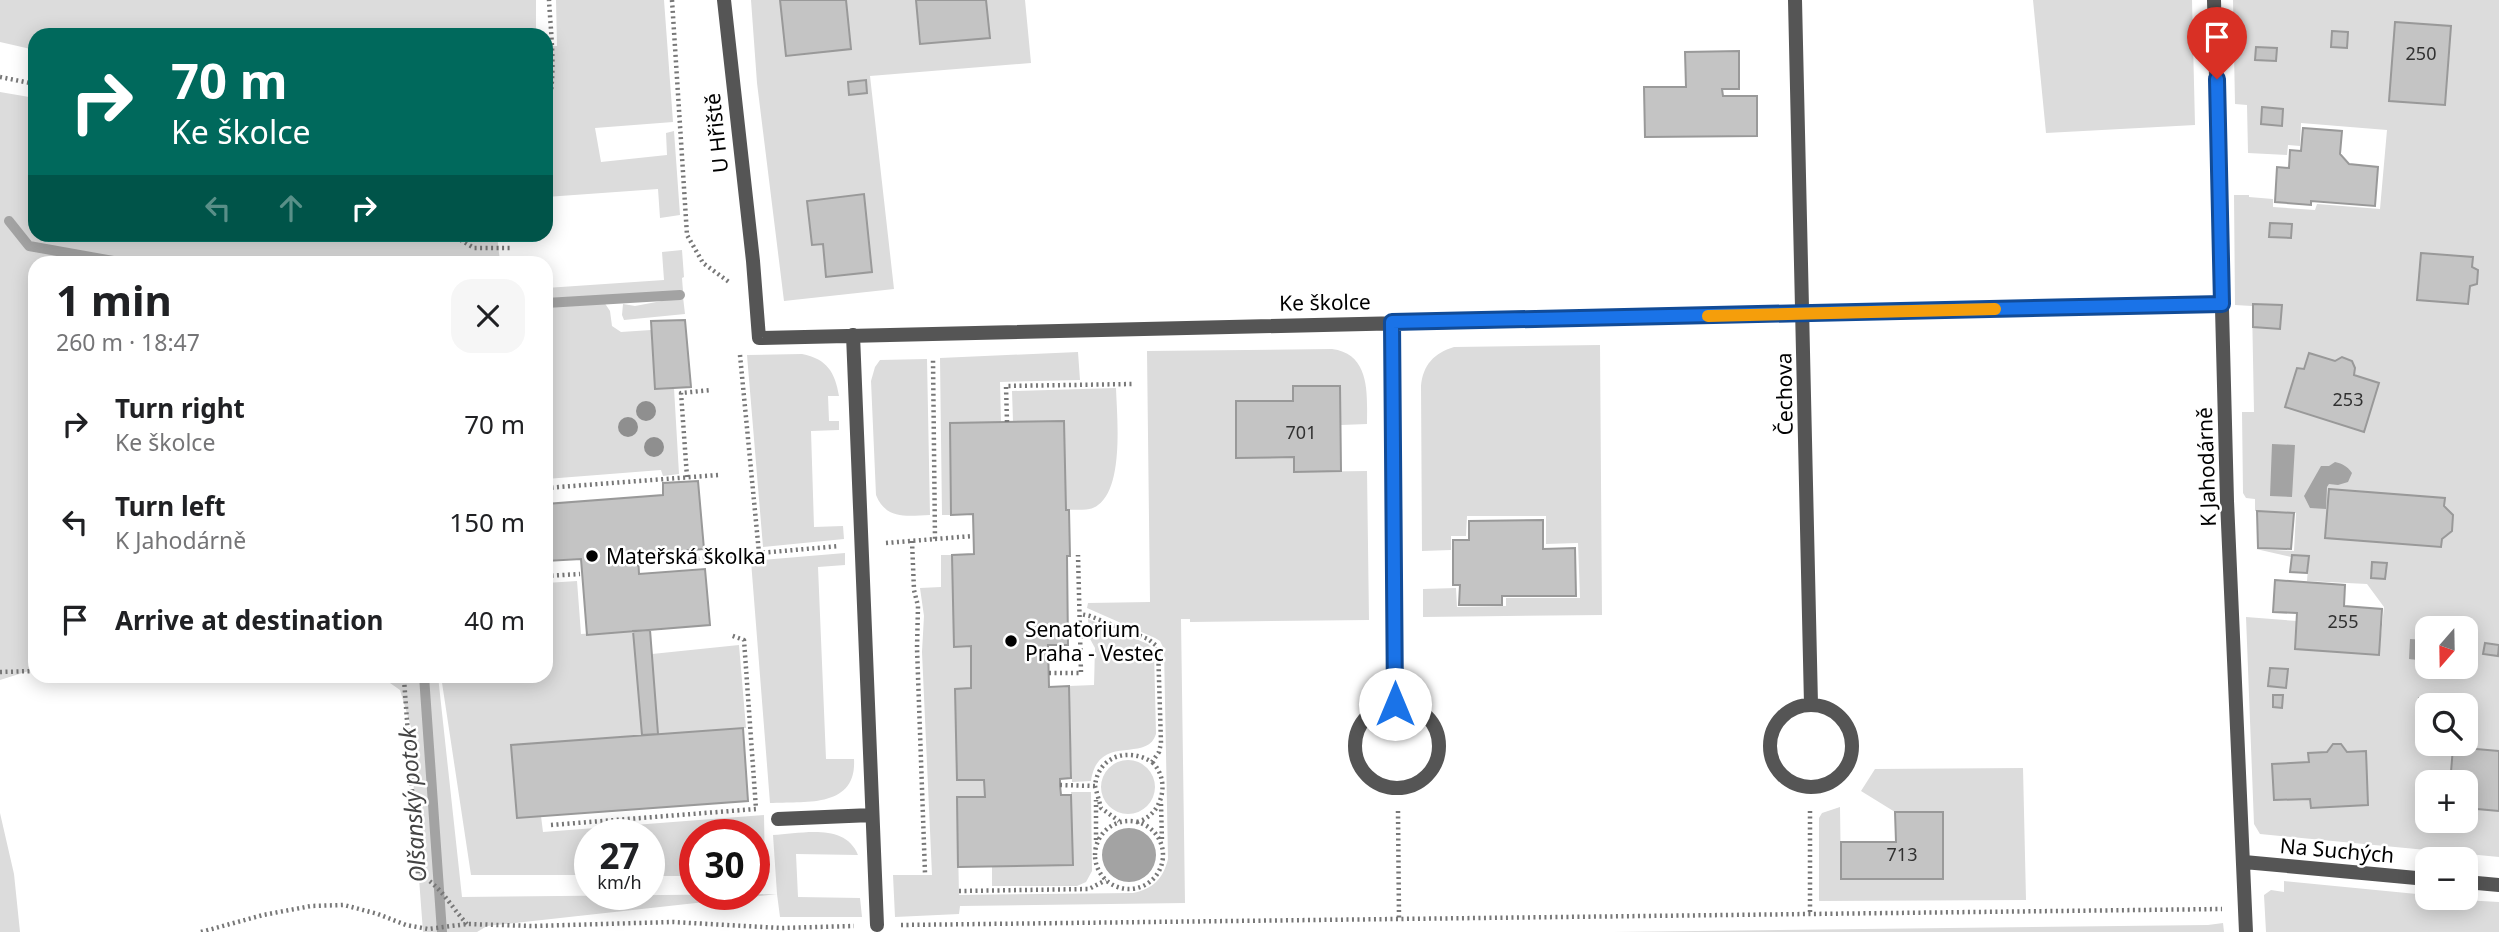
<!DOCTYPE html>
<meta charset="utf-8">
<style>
:root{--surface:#fff;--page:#f6f6f6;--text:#202124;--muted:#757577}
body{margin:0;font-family:"Noto Sans",sans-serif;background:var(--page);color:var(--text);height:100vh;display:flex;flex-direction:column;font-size:26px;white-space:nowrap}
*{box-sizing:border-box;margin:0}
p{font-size:23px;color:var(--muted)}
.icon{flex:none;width:38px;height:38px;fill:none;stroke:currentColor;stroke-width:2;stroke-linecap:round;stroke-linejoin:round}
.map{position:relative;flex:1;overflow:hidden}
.side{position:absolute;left:28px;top:256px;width:525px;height:427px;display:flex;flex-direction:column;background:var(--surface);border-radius:21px;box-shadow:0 4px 18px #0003}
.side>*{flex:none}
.hud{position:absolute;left:28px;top:28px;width:525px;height:214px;border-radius:21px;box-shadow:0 4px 18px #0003;background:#00695c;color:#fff;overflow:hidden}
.needle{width:46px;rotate:200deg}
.tools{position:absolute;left:2415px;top:616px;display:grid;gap:14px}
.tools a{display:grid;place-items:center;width:63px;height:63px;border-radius:14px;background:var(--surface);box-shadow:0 4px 18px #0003;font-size:35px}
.speed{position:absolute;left:574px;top:819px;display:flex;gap:14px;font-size:35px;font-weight:700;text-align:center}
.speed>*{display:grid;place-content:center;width:91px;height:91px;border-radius:50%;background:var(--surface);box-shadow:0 4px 18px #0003;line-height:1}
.speed small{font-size:18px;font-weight:400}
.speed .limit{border:10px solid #d22;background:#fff;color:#111}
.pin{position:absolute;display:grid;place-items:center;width:60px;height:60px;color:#fff;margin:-72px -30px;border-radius:50% 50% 50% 0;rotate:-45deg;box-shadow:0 0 7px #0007}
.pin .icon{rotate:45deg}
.me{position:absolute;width:77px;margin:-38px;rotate:0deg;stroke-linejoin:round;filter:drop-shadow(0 0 5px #0008)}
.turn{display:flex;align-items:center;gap:24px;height:147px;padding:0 28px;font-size:32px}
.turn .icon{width:91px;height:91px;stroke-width:2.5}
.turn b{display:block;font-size:49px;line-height:60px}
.lanes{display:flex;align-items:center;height:66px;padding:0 28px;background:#0003;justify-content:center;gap:35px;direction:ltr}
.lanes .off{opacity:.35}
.round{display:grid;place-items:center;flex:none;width:74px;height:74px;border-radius:21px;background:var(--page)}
.summary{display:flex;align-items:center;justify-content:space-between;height:119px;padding:0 28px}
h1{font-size:42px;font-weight:700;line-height:52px}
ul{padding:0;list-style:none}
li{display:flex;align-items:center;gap:21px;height:98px;padding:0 28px}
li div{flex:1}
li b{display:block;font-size:26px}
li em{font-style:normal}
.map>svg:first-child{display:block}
</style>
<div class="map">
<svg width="2499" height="932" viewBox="0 0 2499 932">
<rect width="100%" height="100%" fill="#fff"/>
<path fill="#dcdcdc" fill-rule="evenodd" d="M0,0H536V33L55,30L178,33L35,35V50L0,42Z
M556,0H664L673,122L595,128L601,162L667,155L666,133L674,131L680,215L660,218L658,189L546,197V46H557Z
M751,0H1025L1031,63L870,76L894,289L784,301L757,83Z
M2033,0H2192L2195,125L2046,133Z
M2233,0H2499V857L2260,834L2254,824L2246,617L2297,621L2379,654L2384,607L2367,584L2307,581L2309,556L2292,555L2291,557L2256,549L2294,551L2296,513L2255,511V499L2246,498L2243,493L2242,412H2254L2252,306L2235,305L2234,195H2249V197L2273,199V207L2315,210L2317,204L2380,209L2387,130L2301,123L2300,146L2288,145L2287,155L2248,153L2247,105L2235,104ZM2427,628H2466V667H2427ZM2427,705H2466V744H2427ZM2427,782H2466V821H2427Z
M0,92L35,98V234L497,235L500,262H35V669L0,680Z
M682,250L684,277L682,278L683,291L600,296L610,311L612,326L621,332L651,330L655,389L674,388L679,474L663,476L661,470L546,479V288L664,280L662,252Z
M683,297L685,314L624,320L622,315L623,304L635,306Z
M1600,345L1602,615L1423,617V589L1456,588L1457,607L1506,606V598H1580L1578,543L1546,544V516H1467L1466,536H1451V550L1422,551L1421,386C1423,365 1434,353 1454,347Z
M1332,349C1371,354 1367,395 1367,424L1341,425L1340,386H1293V401L1236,402L1237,458L1294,457V472L1367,471L1369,620L1190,622V619H1181L1185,903L960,906L959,914L895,917L893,875H932L922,652L924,616L920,588L941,587V555H952L954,646H971V688L955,689L957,780H984L985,797L957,798L959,895L1133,893C1153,889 1163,879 1168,859L1164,649L1160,641L1155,638L1087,608L1088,603L1150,602L1147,351Z
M1078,352L1080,380L1000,382L1001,422L950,423L951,515H942L940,358Z
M802,354C827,359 835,372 839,396H828L829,421H839V430L811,431L814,527L843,526L844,539L763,547L747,355Z
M927,359L930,515C907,516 886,520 876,495L871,381L875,367L880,360Z
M1116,388C1117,417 1124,486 1098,505C1090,512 1076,509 1066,510L1064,421L1013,422L1012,391Z
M845,553V565L818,567L826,759H854C857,809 804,801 770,803L751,561Z
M577,581L581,634L633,631L642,735L511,745L517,817L541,816L543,832L764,815L765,876H754V835H695V876H649V835H590V875H471L441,676H546V583Z
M1088,619L1148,644L1154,650L1156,734C1147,764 1098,732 1091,781L1072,782L1069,686L1094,685L1095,648L1089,637Z
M739,645L746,728L658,734L652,654Z
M380,676H438L462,897L777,894L773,835C800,834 845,822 858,855L796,854L798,897L860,898L862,917H780L777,894L487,926L477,932H423L416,838L411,727L400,690Z
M1101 787a27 27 0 1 1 54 0a27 27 0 1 1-54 0Z
M2023,768L2026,900L1819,901V818L1822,813L1840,807L1841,879H1943L1895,812L1861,791L1875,769Z
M1071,792H1091L1092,871L1086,882L1077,886H992V866L1073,865Z
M0,813L14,874L20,932H0Z
M2284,881L2427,895V898L2499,902V932H2266L2264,895L2271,890L2284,892Z
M2223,923L2224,932H1613L2208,925Z"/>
<path fill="#a3a3a3" d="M2272,444L2295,445L2292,497L2270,496Z
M2335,462C2343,464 2347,466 2352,473L2348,482L2338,485L2329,484L2327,487L2326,509L2310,508L2304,496L2321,466H2329Z
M2410,639L2427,640V661L2409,659Z
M1102 855a27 27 0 1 1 54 0a27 27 0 1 1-54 0Z"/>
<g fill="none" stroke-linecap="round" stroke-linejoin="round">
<path stroke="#a3a3a3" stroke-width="10" d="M9,221L29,246L119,262
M546,303L680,295
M424,676L442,932"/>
</g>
<path fill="#c4c4c4" stroke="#999" stroke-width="2" d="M780,0H846L851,49L786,56Z
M916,0H986L990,38L920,44Z
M2395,22L2451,26L2445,105L2389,101Z
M2332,31L2348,32L2347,48L2331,47Z
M2256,47L2277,48L2276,61L2255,60Z
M1739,51V89H1722L1723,96H1757V136L1645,137L1644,87H1686L1685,52Z
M866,80L867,93L849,95L848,82Z
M2262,107L2283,109L2282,126L2261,124Z
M2303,128L2342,131L2340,154L2349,164L2378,167L2375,206L2311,201V205L2275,202L2277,167L2289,168L2290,150L2301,151Z
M864,194L872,272L826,277L823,244L812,245L807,201Z
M2270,223L2292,224L2291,238L2269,237Z
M2421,253L2473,257L2472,267L2478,270L2477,284L2470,286L2468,304L2417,300Z
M2253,304L2282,305L2280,329L2253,327Z
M685,320L691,387L655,389L651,321Z
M2309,353L2335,361L2342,357L2352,361L2355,368L2354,375L2379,383L2364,432L2285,407L2297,368L2304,369Z
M1293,386H1340L1341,471L1294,472V457L1236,458V401H1293Z
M1064,421L1066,510H1069L1070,556H1067L1068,645H1048L1049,687L1069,686L1071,778L1060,779V785L1061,795H1071L1073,865L958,867L957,797H985L984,780H957L955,689L971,688V646L954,647L952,555L974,554L973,514L951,515L950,423Z
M698,481L704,549L638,554L639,574L705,569L710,625L587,635L581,559L546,561V504L663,495V483Z
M2329,489L2445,498L2444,506L2453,515L2452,531L2442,539L2441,547L2325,538Z
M2257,511L2294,513L2291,549L2258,548Z
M1543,520V549L1575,548L1576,596H1502V605H1459L1460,585H1453V540H1469V521Z
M2292,555L2309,556L2307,573L2290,572Z
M2372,562L2387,563L2385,579L2371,578Z
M2275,580L2345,585L2344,606L2382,609L2379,655L2295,649L2297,613L2273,612Z
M650,630L658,734L642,735L633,631Z
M2485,643L2499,645L2498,656L2483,654Z
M2270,668L2288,669L2286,688L2268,686Z
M2273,695H2283L2282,708L2273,707Z
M2419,698H2434V705H2427V727H2420Z
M2427,727V744L2419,742L2421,728Z
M743,728L748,801L517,818L511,745Z
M2333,744H2341L2347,752L2366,751L2368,805L2311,808L2310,799L2274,800L2272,764L2309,762L2308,753L2327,752Z
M2453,747L2499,751V811L2466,808V782H2436L2437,771L2451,772Z
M1895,812H1943V879H1841V842H1896Z"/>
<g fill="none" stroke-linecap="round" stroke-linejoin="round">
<path stroke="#777" stroke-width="4.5" stroke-dasharray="2 3.5" stroke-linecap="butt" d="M672,0L687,235L703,263L729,282
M0,77L35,84
M546,116C557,80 551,37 549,0
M451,234L474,248H510
M740,355L759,553
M1007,422L1006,386L1132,384
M687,477L681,393L712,390
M546,488L718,475
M935,539L973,536
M912,541L914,590L918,606L917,648L925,873
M886,543L935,539L933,359
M637,564L839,546
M546,576L580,574
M0,672L35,671
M1049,673H1081L1078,555
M366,676L404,679L418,874C441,885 450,906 467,924
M1060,785L1095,786C1098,756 1128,747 1152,762L1159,752L1161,743L1158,647L1148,639L1090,616L1080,614
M1095,786L1101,808L1119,821
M1161,804L1162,841
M1398,811L1399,918
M1095 855a34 34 0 1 1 68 0a34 34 0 1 1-68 0Z
M1137,822C1163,815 1171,780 1152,762
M551,825L756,809L744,640L730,635
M1096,840V800
M959,891L1089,889L1106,880
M1810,912V811
M901,925L2222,909
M201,932L263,915L311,906L344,905L378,914L406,925L428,929L467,924L533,926L673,922L781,928L854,926"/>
<path stroke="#555" stroke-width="14" d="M724,0L753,261L759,338L2222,304
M1795,0L1811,704
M2214,0L2227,501L2246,932
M1392,322L1395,704
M853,335L877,925
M1355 746a42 42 0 1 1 84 0a42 42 0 1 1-84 0Z
M1770 746a41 41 0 1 1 82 0a41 41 0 1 1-82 0Z
M778,819L872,815
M2244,862L2427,879
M2466,882L2499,885"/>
</g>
<g fill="#8f8f8f">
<circle cx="646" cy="411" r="10"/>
<circle cx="628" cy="427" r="10"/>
<circle cx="654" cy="447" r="10"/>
</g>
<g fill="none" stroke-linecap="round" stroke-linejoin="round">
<defs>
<path id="route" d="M1395,704L1392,322L2222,304L2217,79"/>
</defs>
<use href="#route" stroke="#114b97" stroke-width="18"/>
<use href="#route" stroke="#1a73e8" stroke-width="12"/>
<path stroke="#f59e0b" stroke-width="12" d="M1708,316L1995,309"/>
</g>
<g fill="#000" stroke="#fff" stroke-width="2.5">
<circle cx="592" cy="556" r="7"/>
<circle cx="1011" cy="641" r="7"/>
</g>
<g text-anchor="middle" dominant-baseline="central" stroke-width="5" stroke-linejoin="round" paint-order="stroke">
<g font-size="18" fill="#313131">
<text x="2421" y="53">250</text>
<text x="2348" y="399">253</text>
<text x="1301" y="432">701</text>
<text x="2343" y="621">255</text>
<text x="1902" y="854">713</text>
</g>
<g font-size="21" fill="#000" stroke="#fff">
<text transform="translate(716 133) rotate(-96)">U Hřiště</text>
<text transform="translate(1325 302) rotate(-1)">Ke školce</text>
<text transform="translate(1784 394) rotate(-91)">Čechova</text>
<text transform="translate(2206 467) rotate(-92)">K Jahodárně</text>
<text transform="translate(2337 850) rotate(5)">Na Suchých</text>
</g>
<g font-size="21" fill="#000" stroke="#fff" text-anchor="start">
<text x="606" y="556">Mateřská školka</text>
<text x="1025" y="629">Senatorium<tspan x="1025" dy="24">Praha - Vestec</tspan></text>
</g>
<g font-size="23" font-style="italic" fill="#444" stroke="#fff">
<text transform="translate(412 805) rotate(-94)">Olšanský potok</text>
</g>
</g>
</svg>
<div class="tools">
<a><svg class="needle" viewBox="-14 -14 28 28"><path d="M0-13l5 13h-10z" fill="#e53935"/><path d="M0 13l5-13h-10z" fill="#757577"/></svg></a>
<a><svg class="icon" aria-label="search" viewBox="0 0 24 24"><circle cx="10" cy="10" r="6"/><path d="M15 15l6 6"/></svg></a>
<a>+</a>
<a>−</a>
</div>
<div class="speed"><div>27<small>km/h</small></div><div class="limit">30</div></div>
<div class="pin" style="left:2217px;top:79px;background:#d93025"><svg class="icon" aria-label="arrive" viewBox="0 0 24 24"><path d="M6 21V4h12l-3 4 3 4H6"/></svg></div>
<svg class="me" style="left:1395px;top:704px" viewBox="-20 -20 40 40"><circle r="19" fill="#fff"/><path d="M0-13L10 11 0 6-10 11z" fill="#1a73e8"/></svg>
<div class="hud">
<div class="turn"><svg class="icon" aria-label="right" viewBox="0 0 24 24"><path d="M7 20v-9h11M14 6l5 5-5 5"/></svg><div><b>70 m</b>Ke školce</div></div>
<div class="lanes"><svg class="icon off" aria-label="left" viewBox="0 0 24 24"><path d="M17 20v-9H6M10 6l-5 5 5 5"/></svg><svg class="icon off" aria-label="ahead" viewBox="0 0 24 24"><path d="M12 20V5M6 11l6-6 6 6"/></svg><svg class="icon" aria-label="right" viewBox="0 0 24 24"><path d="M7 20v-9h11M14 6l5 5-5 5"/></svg></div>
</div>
<section class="side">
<div class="summary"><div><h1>1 min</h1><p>260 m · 18:47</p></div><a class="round"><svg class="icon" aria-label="close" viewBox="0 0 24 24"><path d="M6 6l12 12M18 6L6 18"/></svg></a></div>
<ul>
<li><svg class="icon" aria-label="right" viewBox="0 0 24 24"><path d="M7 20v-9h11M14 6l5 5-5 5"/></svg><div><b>Turn right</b><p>Ke školce</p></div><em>70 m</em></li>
<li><svg class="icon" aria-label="left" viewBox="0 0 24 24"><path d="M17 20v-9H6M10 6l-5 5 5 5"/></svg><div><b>Turn left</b><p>K Jahodárně</p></div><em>150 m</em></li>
<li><svg class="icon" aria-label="arrive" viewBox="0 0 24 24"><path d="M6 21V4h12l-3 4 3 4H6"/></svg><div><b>Arrive at destination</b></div><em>40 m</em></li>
</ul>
</section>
</div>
